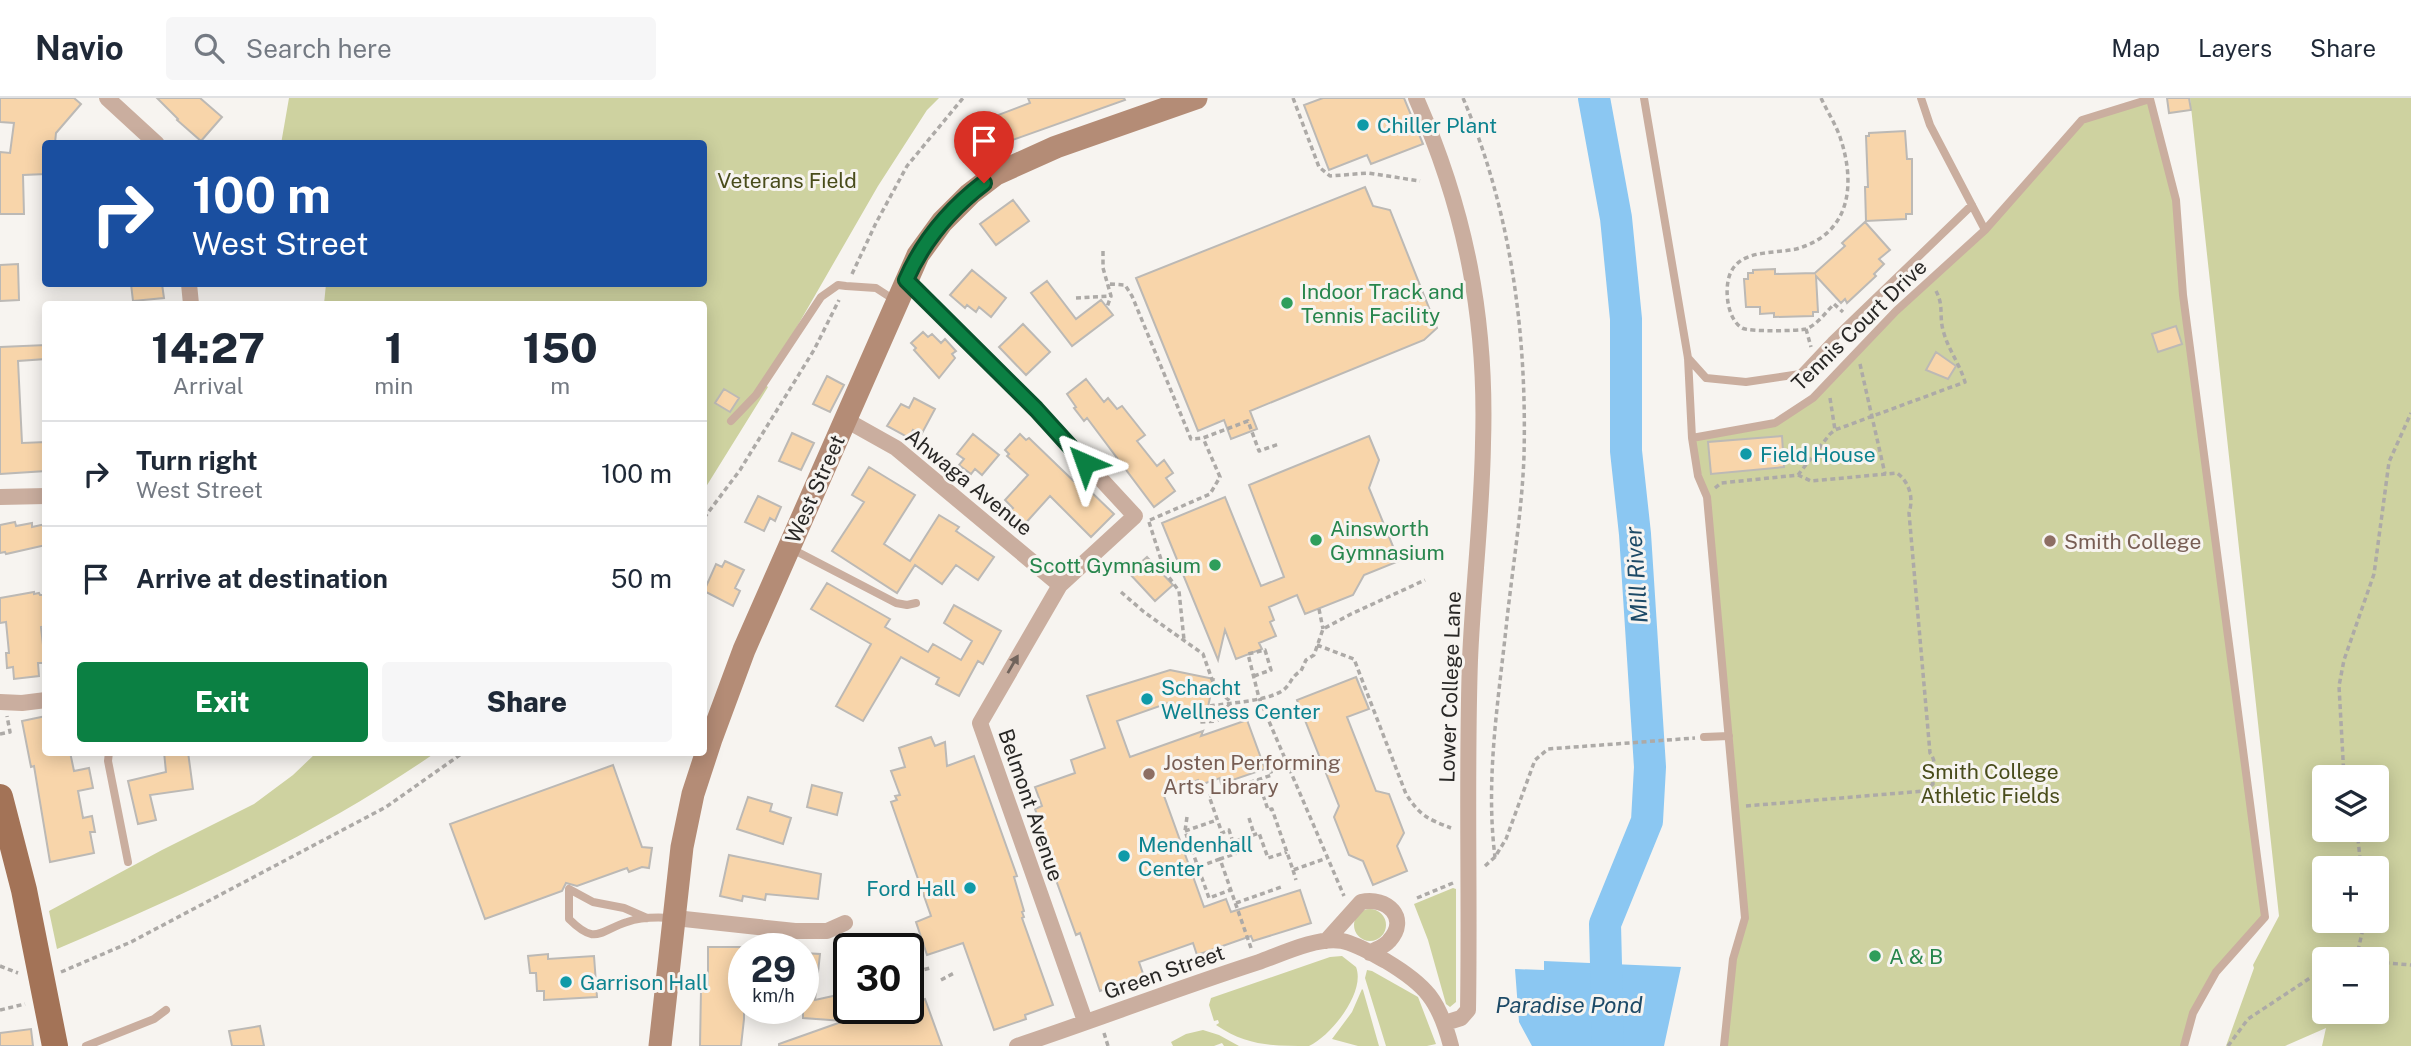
<!DOCTYPE html>
<meta charset="utf-8">
<style>
:root{--surface:#fff;--page:#f6f6f7;--text:#1f2937;--muted:#747a83;--line:#e0e1e3;--accent:#0b8043}
body{margin:0;font-family:"Public Sans",sans-serif;background:var(--page);color:var(--text);height:100vh;display:flex;flex-direction:column;font-size:26px;white-space:nowrap}
*{box-sizing:border-box;margin:0}
p{font-size:23px;color:var(--muted)}
.icon{flex:none;width:38px;height:38px;fill:none;stroke:currentColor;stroke-width:2;stroke-linecap:round;stroke-linejoin:round}
.map{position:relative;flex:1;overflow:hidden}
.side{position:absolute;left:42px;top:203px;width:665px;height:455px;display:flex;flex-direction:column;background:var(--surface);border-radius:7px;box-shadow:0 4px 18px #0003}
.side>*{flex:none}
.banner{position:absolute;left:42px;top:42px;width:665px;height:147px;border-radius:7px;box-shadow:0 4px 18px #0003;background:#1a4fa0;color:#fff;overflow:hidden}
.controls{position:absolute;left:2312px;top:667px;display:grid;gap:14px}
.controls a{display:grid;place-items:center;width:77px;height:77px;border-radius:7px;background:var(--surface);box-shadow:0 4px 18px #0003;font-size:35px}
.speed{position:absolute;left:728px;top:835px;display:flex;gap:14px;font-size:35px;font-weight:700;text-align:center}
.speed>*{display:grid;place-content:center;width:91px;height:91px;border-radius:50%;background:var(--surface);box-shadow:0 4px 18px #0003;line-height:1}
.speed small{font-size:18px;font-weight:400}
.speed .limit{border:4px solid #111;border-radius:10px;background:#fff;color:#111}
.pin{position:absolute;display:grid;place-items:center;width:60px;height:60px;color:#fff;margin:-72px -30px;border-radius:50% 50% 50% 0;rotate:-45deg;box-shadow:0 0 7px #0007}
.pin .icon{rotate:45deg}
.me{position:absolute;width:77px;margin:-38px;rotate:317deg;stroke-linejoin:round;filter:drop-shadow(0 0 5px #0008)}
.turn{display:flex;align-items:center;gap:24px;height:147px;padding:0 35px;font-size:32px}
.turn .icon{width:91px;height:91px;stroke-width:2.5}
.turn b{display:block;font-size:49px;line-height:60px}
.eta{display:flex;justify-content:space-evenly;align-items:center;height:119px;text-align:center}
.eta b{font-size:42px;font-weight:800;line-height:49px}
.cta{display:flex;gap:14px;margin-top:auto;padding:14px 35px}
.cta a{flex:1;height:80px;border-radius:7px;background:var(--accent);color:#fff;font-size:28px;font-weight:800;line-height:80px;text-align:center}
.cta a+a{background:var(--page);color:var(--text)}
ul{padding:0;list-style:none}
li{display:flex;align-items:center;gap:21px;height:105px;padding:0 35px;border-top:2px solid var(--line)}
li div{flex:1}
li b{display:block;font-size:26px}
li em{font-style:normal}
header{display:flex;align-items:center;gap:42px;box-sizing:border-box;height:98px;padding:0 35px;background:var(--surface);border-bottom:2px solid var(--line)}
header strong{font-size:33px}
nav{display:flex;gap:38px;margin-inline-start:auto;font-size:24px}
.search{width:490px;height:63px;background:var(--page);display:flex;align-items:center;gap:18px;box-sizing:border-box;padding:0 24px;border-radius:7px;color:var(--muted);font-size:26px}
.map>svg:first-child{display:block}
</style>
<header>
<strong>Navio</strong>
<div class="search"><svg class="icon" aria-label="search" viewBox="0 0 24 24"><circle cx="10" cy="10" r="6"/><path d="M15 15l6 6"/></svg>Search here</div>
<nav><a>Map</a><a>Layers</a><a>Share</a></nav>
</header>
<div class="map">
<svg width="2411" height="948" viewBox="0 0 2411 948">
<rect width="100%" height="100%" fill="#f7f4f0"/>
<path fill="#ced2a0" fill-rule="evenodd" d="M289,0H939L927,12L878,88L764,286L768,289L704,392V206H324L326,186H704V46H281Z
M2190,0H2411V948H2322L2326,930L2285,948H2226L2254,870L2253,867L2279,818ZM2324,679H2376V732H2324ZM2324,770H2376V822H2324ZM2324,861H2376V914H2324Z
M2150,1L2176,102L2183,197L2265,819L2216,874L2193,915L2184,948H1724L1733,861L1745,820L1707,399L1692,340L1775,325L1813,300L1896,213L1985,132L2082,22Z
M316,655H435C318,736 188,795 57,851L49,813L162,752L254,706L293,677Z
M1453,790L1456,791V904L1450,909L1446,906L1428,842L1414,806Z
M1354 827a16 16 0 1 1 32 0a16 16 0 1 1-32 0Z
M1342,858L1356,869C1366,894 1331,938 1309,948C1272,948 1247,948 1216,927L1219,925L1218,922L1214,923L1209,907L1211,900L1330,859Z
M1367,872L1372,873L1418,899L1436,946L1427,948H1386L1365,880Z
M1362,891L1363,892L1379,948H1358L1332,941L1352,914Z
M1203,932L1219,937L1239,948H1224L1222,945L1214,948H1173L1171,944L1186,936Z"/>
<path fill="#8bc7f2" d="M1544,863L1681,869L1664,948H1532L1519,924L1515,871L1544,872Z"/>
<g fill="none" stroke-linecap="round" stroke-linejoin="round">
<path stroke="#8bc7f2" stroke-width="32" d="M1594,0L1616,120L1626,221V353L1635,436L1650,669L1647,723L1605,826L1608,948"/>
</g>
<path fill="#f8d5aa" stroke="#bcb9b5" stroke-width="2" d="M0,0H74L81,6L56,35L55,45L46,44V76L23,77L24,116H0V54L10,55L14,25L0,24Z
M157,0H200L222,19L201,43L177,22L178,21Z
M1028,0H1124L1125,2L987,51L964,30L1030,5Z
M1323,0H1404L1423,46L1371,66L1367,57L1329,72L1304,7Z
M2167,0H2189L2191,12L2169,15Z
M1905,33L1907,61H1912V116H1906V121L1866,123L1865,89H1868L1866,38H1869V35Z
M1365,89L1373,108L1390,112L1437,230L1424,242L1250,313L1257,331L1231,341L1224,322L1198,333L1136,180Z
M1013,102L1029,123L996,147L980,126Z
M1865,124L1890,152L1879,161L1884,166L1874,176L1876,178L1847,205L1845,201L1841,205L1816,178L1818,214H1813V218L1774,219V215L1760,216V209H1746L1744,181H1748V175H1753V172L1775,171V176L1815,175L1845,148L1842,145Z
M18,166L19,202L0,203V167Z
M972,172L1006,200L991,219L979,209L976,214L967,207L965,210L950,197Z
M1047,183L1076,221L1101,202L1113,217L1072,248L1031,195Z
M131,186H162L164,200L133,203Z
M1023,226L1050,254L1026,277L999,249Z
M2176,228L2182,246L2158,254L2152,236Z
M923,234L928,239L932,236L941,245L945,241L956,253L952,256L955,260L939,280L914,252L916,250L911,245Z
M46,247V261L18,263L22,345L46,344V373L0,376V249Z
M1936,254L1956,268L1948,281L1926,272Z
M827,278L844,287L830,314L813,306Z
M1086,281L1104,304L1108,300L1117,311L1122,308L1145,337L1137,343L1157,368L1164,362L1173,375L1166,380L1175,393L1154,409L1087,320L1084,323L1074,310L1076,309L1067,296Z
M724,291L739,300L730,314L715,305Z
M914,300L935,311L921,337L913,332L909,340L887,328L901,306L909,310Z
M792,335L814,345L801,372L779,363Z
M973,336L999,357L982,377L975,371L971,376L959,367L964,361L957,356Z
M1020,336L1026,342L1029,340L1085,394L1088,391L1114,416L1091,439L1050,398L1023,428L1008,415L1013,410L1005,402L1028,377L1007,358L1009,356L1005,352Z
M1369,338L1379,362L1369,390L1399,463L1364,477L1353,497L1305,516L1297,497L1269,509L1274,522L1270,524L1276,538L1259,545L1262,551L1236,561L1225,532L1218,562L1162,425L1225,399L1261,488L1284,479L1249,387Z
M1782,338L1784,369L1711,376L1708,344Z
M869,369L915,397L884,446L910,463L939,417L959,429L956,433L994,459L978,482L956,467L942,486L915,467L897,495L832,453L864,404L852,397Z
M758,398L781,409L775,423L770,420L764,433L745,424Z
M15,424L16,428L32,425V429L46,426V447L6,456L5,454L0,455V427Z
M1147,459L1173,487L1155,503L1129,475Z
M725,463L744,472L735,490L740,493L733,508L704,493L716,466L722,469Z
M827,485L890,521L885,529L928,554L933,546L961,562L972,543L944,525L954,507L1001,533L983,566L978,563L959,598L936,586L939,580L901,559L863,623L836,608L871,546L811,511Z
M34,494V496L39,495L40,497H46V528L41,529L45,565H38L39,578L14,581L13,569L7,570L6,555H9L6,524L0,525V500Z
M1170,572L1214,581L1206,618L1173,611L1171,604L1117,623L1130,659L1203,633L1201,638L1247,622L1265,671L1221,686L1220,680L1200,687L1198,682L1163,695L1204,809L1226,801L1231,814L1300,792L1311,825L1253,843L1251,838L1197,857L1193,845L1139,864L1147,887L1134,891L1131,882L1100,893L1080,835L1076,837L1056,782L1060,781L1035,711L1042,708L1035,689L1075,675L1071,662L1105,650L1087,598Z
M1356,579L1369,611L1347,619L1376,693L1389,696L1404,735L1397,748L1407,773L1373,787L1363,763L1349,757L1334,719L1339,708L1297,602Z
M46,618V654H70L74,673L89,670L93,690L78,693L83,720L92,718L95,734H90L94,755L50,764L34,668L31,669L22,623Z
M931,639L935,648L945,644L947,668L974,658L1017,778L1014,779L1024,813L1022,814L1024,819L1022,820L1053,907L1025,917L1026,921L994,932L963,845L927,857L916,824L931,818L891,704L897,702L895,698L900,697L891,673L905,669L899,650Z
M164,654H188L193,691L150,697L156,722L138,726L128,683L166,674Z
M613,667L642,749L652,750L649,770L642,769L629,774L627,770L577,788L566,785L562,793L485,821L450,726Z
M812,687L842,695L837,717L807,709Z
M748,699L772,706L770,713L791,720L783,746L737,731Z
M729,757L821,776L818,801L766,796L765,802L743,798L742,803L720,798Z
M708,849H744V921L741,948H700L701,891H708Z
M803,855L820,856L815,902L842,896L848,922L862,918L863,922L899,910H908V907L925,901L942,948H779V946L844,923L803,920Z
M548,856V861L594,858L597,899L544,902V893H537L536,875H530L528,858Z
M260,928L264,948H232L229,933Z
M31,931L33,948H0V935Z"/>
<g fill="none" stroke-linecap="round" stroke-linejoin="round">
<path stroke="#adaaa7" stroke-width="3.5" stroke-dasharray="5 3.5" stroke-linecap="butt" d="M1293,0L1319,69L1330,78L1368,75L1420,83
M1463,0C1511,112 1527,236 1524,358C1522,412 1513,467 1507,521C1499,599 1485,680 1495,759
M1821,0C1827,13 1835,25 1840,39C1856,86 1851,136 1796,151C1774,156 1740,151 1730,176C1724,191 1727,221 1742,230C1749,234 1798,233 1806,231C1817,227 1826,214 1834,206L1843,214
M1103,153V170L1111,198L1107,209
M852,176L876,125L907,68L963,0
M1110,186L1125,187L1132,198L1191,341L1203,340L1248,323L1259,353L1279,346
M1076,200L1111,198
M1806,231L1811,249
M1860,266L1885,376
M1830,300L1835,332
M1715,390L1721,385L1798,377L1830,336L1835,332L1965,284C1959,264 1948,252 1943,232C1939,217 1944,208 1936,193
M704,420L740,372L814,252L839,202
M1150,422L1210,396L1220,379L1203,340
M1149,424L1165,474L1179,493L1184,542
M1121,494L1144,514L1203,556L1215,590L1231,604L1217,623L1200,624
M1319,511L1323,531
M1317,547L1354,561L1406,696C1420,718 1428,721 1451,730
M1254,578L1271,572L1265,552L1248,556L1259,600L1344,798
M1210,608C1230,605 1266,603 1282,593C1291,587 1291,578 1301,573L1306,562L1314,557L1323,531L1351,516L1425,482
M0,636L10,634L7,618
M2344,679L2339,588L2344,562L2374,476L2389,364L2411,315
M1258,681L1268,712L1272,711L1293,772L1327,760
M1746,708L1924,693L1933,686C1932,675 1938,665 1930,655L1909,415C1914,399 1909,384 1897,375L1811,383L1798,377
M1187,719L1185,733L1198,769
M1249,720L1254,736
M2357,732L2361,770
M1185,733L1217,722
M1233,744L1229,732L1222,735L1209,698L1272,677L1268,666L1284,660
M1220,761L1198,769L1209,800L1230,792
M1485,768L1495,759L1506,741L1535,662L1548,651L1695,640
M1293,772L1296,782
M1417,800L1453,785
M1236,805L1284,788
M1251,850L1220,761L1237,755L1233,744L1259,735L1268,760L1287,754
M2356,861L2365,822
M2376,864L2411,867
M0,868L18,875
M61,874L131,844L386,709L464,654
M908,876L930,870
M941,882L956,874
M0,912L25,906
M1104,935L1108,948
M2228,948L2248,921L2310,880L2324,875"/>
<path stroke="#caae9f" stroke-width="8" d="M1644,0L1688,260L1692,340L1775,325L1813,300L1896,213L1985,132L1930,27L1921,0
M1985,132L2082,22L2150,1L2176,102L2183,197L2265,819L2216,874L2193,915L2184,948
M1688,260L1706,280L1746,284L1800,276L1831,243L1972,107
M731,323L756,297L821,199L838,187L846,188L876,190L896,203
M1692,340L1698,378L1707,399L1745,820L1733,861L1724,948
M792,451L896,505L907,507L916,505
M1704,639L1729,638
M109,654L108,663L128,764
M647,820L624,810L593,804L569,791V821C596,848 599,833 627,824C641,819 656,819 671,820
M86,948L154,921L166,912"/>
<path stroke="#caae9f" stroke-width="16" d="M107,0L157,46
M1416,0C1466,113 1487,221 1483,345C1482,417 1473,490 1470,562C1466,679 1470,795 1468,912L1461,920L1445,925
M906,182L1036,311L1135,418L1060,487L980,625L1085,923
M189,186L191,206
M846,322L896,350L1060,487
M0,399L46,398
M0,604L22,605L46,602
M675,820L795,833H827L845,825
M1326,843L1361,804C1387,798 1410,820 1389,843C1384,849 1376,851 1370,855
M1017,948C1098,921 1178,890 1259,864C1281,856 1319,838 1342,843C1357,846 1373,856 1386,863C1426,887 1439,902 1451,948"/>
<path stroke="#b48c76" stroke-width="23" d="M660,948L682,749L693,696L711,641L744,552L918,157L942,124L970,96L996,76L1056,49L1196,0"/>
<path stroke="#a37357" stroke-width="26" d="M0,699L24,792L55,948"/>
</g>
<defs><path id="oneway-solid" d="M-6-.8H1V-3.2L6.5 0L1 3.2V.8H-6Z" transform="scale(1.75)"/></defs>
<use fill="#71645c" href="#oneway-solid" transform="translate(1013 566) rotate(-60)"/>
<g fill="none" stroke-linecap="round" stroke-linejoin="round">
<defs>
<path id="route" d="M984,85C950,111 923,143 906,182L1036,311L1085,365"/>
</defs>
<use href="#route" stroke="#07532c" stroke-width="18"/>
<use href="#route" stroke="#0b8043" stroke-width="12"/>
</g>
<g fill="#0f9aa8" stroke="#f7f4f0" stroke-width="2.5">
<circle cx="1363" cy="27" r="7"/>
<circle cx="1746" cy="356" r="7"/>
<circle cx="1147" cy="601" r="7"/>
<circle cx="1124" cy="758" r="7"/>
<circle cx="970" cy="790" r="7"/>
<circle cx="566" cy="884" r="7"/>
</g>
<g fill="#2e9e5b" stroke="#f7f4f0" stroke-width="2.5">
<circle cx="1287" cy="205" r="7"/>
<circle cx="1316" cy="442" r="7"/>
<circle cx="1215" cy="467" r="7"/>
<circle cx="1875" cy="858" r="7"/>
</g>
<g fill="#8d6e63" stroke="#f7f4f0" stroke-width="2.5">
<circle cx="2050" cy="443" r="7"/>
<circle cx="1149" cy="676" r="7"/>
</g>
<g text-anchor="middle" dominant-baseline="central" stroke-width="6" stroke-linejoin="round" paint-order="stroke">
<g font-size="21" fill="#0d838f" stroke="#f7f4f0" text-anchor="start">
<text x="1377" y="27">Chiller Plant</text>
<text x="1760" y="356">Field House</text>
<text x="1161" y="589">Schacht<tspan x="1161" dy="24">Wellness Center</tspan></text>
<text x="1138" y="746">Mendenhall<tspan x="1138" dy="24">Center</tspan></text>
<text x="956" y="790" text-anchor="end">Ford Hall</text>
<text x="580" y="884">Garrison Hall</text>
</g>
<g font-size="21" fill="#494c1b" stroke="#f7f4f0">
<text x="787" y="82">Veterans Field</text>
<text x="1990" y="673">Smith College<tspan x="1990" dy="24">Athletic Fields</tspan></text>
</g>
<g font-size="21" fill="#27864d" stroke="#f7f4f0" text-anchor="start">
<text x="1301" y="193">Indoor Track and<tspan x="1301" dy="24">Tennis Facility</tspan></text>
<text x="1330" y="430">Ainsworth<tspan x="1330" dy="24">Gymnasium</tspan></text>
<text x="1201" y="467" text-anchor="end">Scott Gymnasium</text>
<text x="1889" y="858">A &amp; B</text>
</g>
<g font-size="21" fill="#282725" stroke="#f7f4f0">
<text transform="translate(1859 227) rotate(-44)">Tennis Court Drive</text>
<text transform="translate(969 384) rotate(39)">Ahwaga Avenue</text>
<text transform="translate(815 391) rotate(-66)">West Street</text>
<text transform="translate(1450 589) rotate(-88)">Lower College Lane</text>
<text transform="translate(1031 707) rotate(71)">Belmont Avenue</text>
<text transform="translate(1164 874) rotate(-19)">Green Street</text>
</g>
<g font-size="21" fill="#785e54" stroke="#f7f4f0" text-anchor="start">
<text x="2064" y="443">Smith College</text>
<text x="1163" y="664">Josten Performing<tspan x="1163" dy="24">Arts Library</tspan></text>
</g>
<g font-size="23" font-style="italic" fill="#1d4a67" stroke="#f7f4f0">
<text transform="translate(1636 477) rotate(-94)">Mill River</text>
<text x="1569" y="906">Paradise Pond</text>
</g>
</g>
</svg>
<div class="controls">
<a><svg class="icon" aria-label="layers" viewBox="0 0 24 24"><path d="M12 4l9 5-9 5-9-5zM3 14l9 5 9-5"/></svg></a>
<a>+</a>
<a>−</a>
</div>
<div class="speed"><div>29<small>km/h</small></div><div class="limit">30</div></div>
<div class="pin" style="left:984px;top:85px;background:#d93025"><svg class="icon" aria-label="arrive" viewBox="0 0 24 24"><path d="M6 21V4h12l-3 4 3 4H6"/></svg></div>
<svg class="me" style="left:1085px;top:365px" viewBox="-20 -20 40 40"><path d="M0-17L14 15 0 8-14 15z" fill="#0b8043" stroke="#fff" stroke-width="4"/></svg>
<div class="banner">
<div class="turn"><svg class="icon" aria-label="right" viewBox="0 0 24 24"><path d="M7 20v-9h11M14 6l5 5-5 5"/></svg><div><b>100 m</b>West Street</div></div>
</div>
<section class="side">
<div class="eta">
<div><b>14:27</b><p>Arrival</p></div>
<div><b>1</b><p>min</p></div>
<div><b>150</b><p>m</p></div>
</div>
<ul>
<li><svg class="icon" aria-label="right" viewBox="0 0 24 24"><path d="M7 20v-9h11M14 6l5 5-5 5"/></svg><div><b>Turn right</b><p>West Street</p></div><em>100 m</em></li>
<li><svg class="icon" aria-label="arrive" viewBox="0 0 24 24"><path d="M6 21V4h12l-3 4 3 4H6"/></svg><div><b>Arrive at destination</b></div><em>50 m</em></li>
</ul>
<div class="cta"><a>Exit</a><a>Share</a></div>
</section>
</div>
